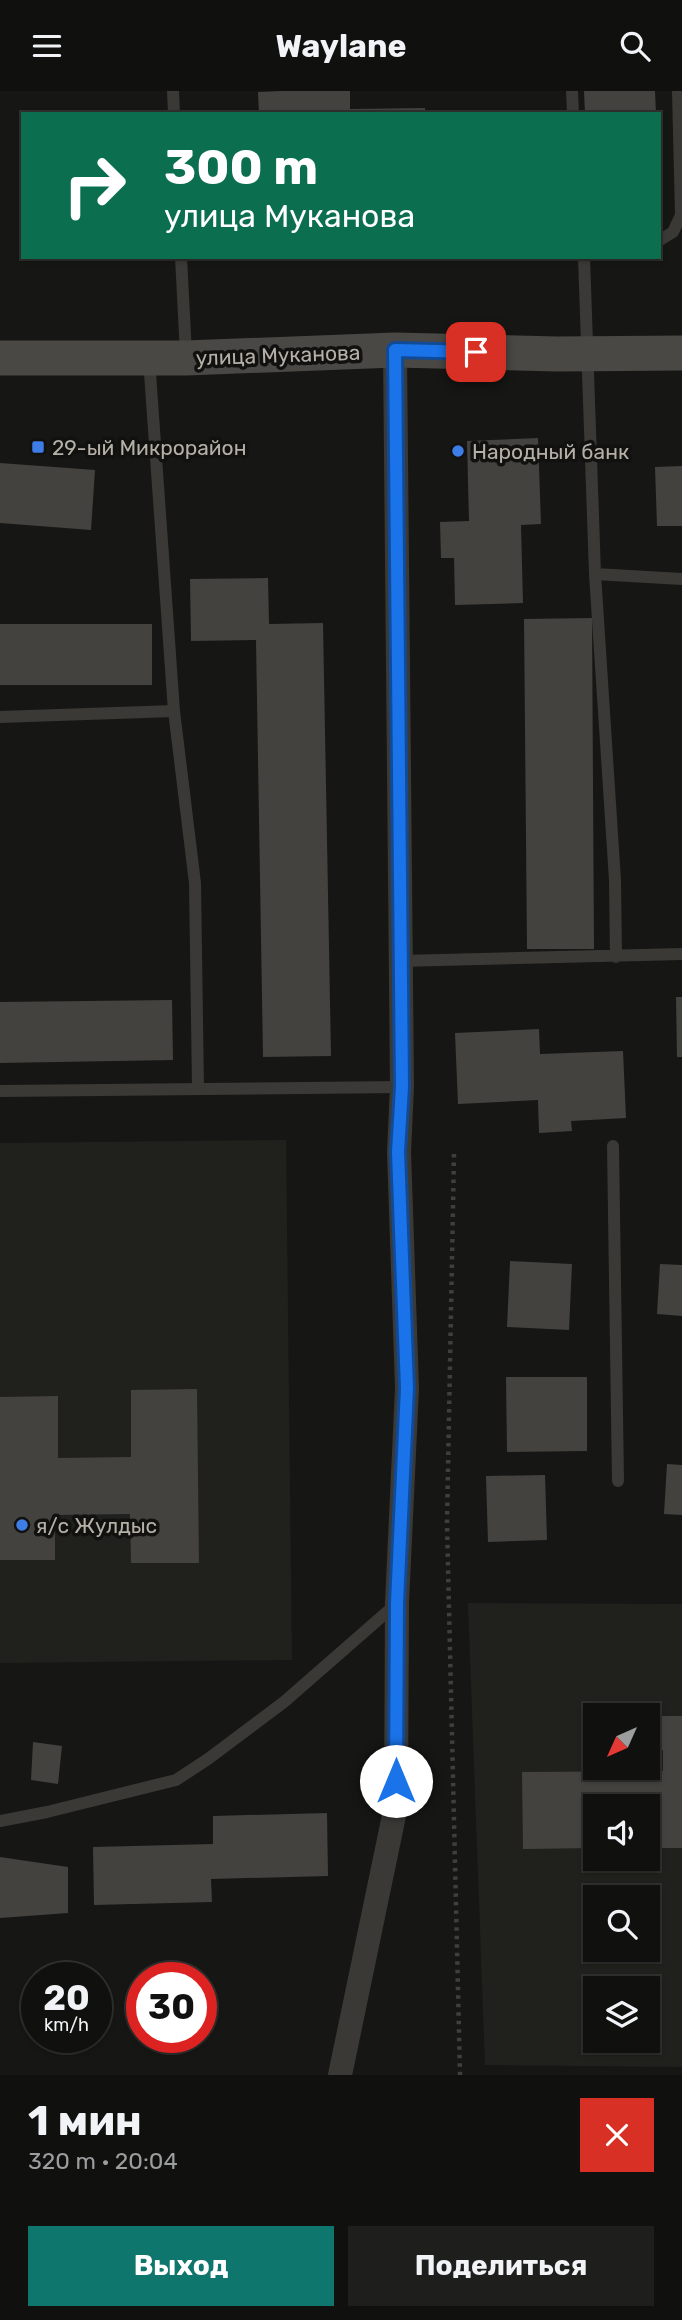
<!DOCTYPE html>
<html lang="ru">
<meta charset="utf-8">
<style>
:root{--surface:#10100f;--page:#1e1e1d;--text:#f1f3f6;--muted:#9c9d9e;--line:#30302f;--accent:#0f766e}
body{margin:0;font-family:Rubik,sans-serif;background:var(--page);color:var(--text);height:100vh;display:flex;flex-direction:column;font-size:26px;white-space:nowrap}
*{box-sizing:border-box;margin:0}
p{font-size:23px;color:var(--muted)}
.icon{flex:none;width:38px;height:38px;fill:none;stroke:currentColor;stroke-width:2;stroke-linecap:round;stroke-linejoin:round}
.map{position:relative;height:1984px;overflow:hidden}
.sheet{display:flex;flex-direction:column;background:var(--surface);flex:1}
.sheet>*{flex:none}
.hud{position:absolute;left:21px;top:21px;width:640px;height:147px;border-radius:0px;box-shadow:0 2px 5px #0004,0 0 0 2px var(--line);background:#0b6e4f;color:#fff;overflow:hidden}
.needle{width:46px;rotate:225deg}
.controls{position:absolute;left:583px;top:1612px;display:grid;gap:14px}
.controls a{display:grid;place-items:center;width:77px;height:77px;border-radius:0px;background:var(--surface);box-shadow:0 2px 5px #0004,0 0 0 2px var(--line);font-size:35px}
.speed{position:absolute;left:21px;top:1871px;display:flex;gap:14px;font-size:35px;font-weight:700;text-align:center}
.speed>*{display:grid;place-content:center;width:91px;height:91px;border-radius:50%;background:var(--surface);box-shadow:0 2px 5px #0004,0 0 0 2px var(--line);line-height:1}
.speed small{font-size:18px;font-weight:400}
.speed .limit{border:10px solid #d22;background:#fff;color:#111}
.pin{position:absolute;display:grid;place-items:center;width:60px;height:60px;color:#fff;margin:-30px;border-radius:14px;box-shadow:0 4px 10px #0006}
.me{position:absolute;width:77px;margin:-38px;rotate:0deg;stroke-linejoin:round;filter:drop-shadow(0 0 5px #0008)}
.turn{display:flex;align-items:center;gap:24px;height:147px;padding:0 28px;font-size:32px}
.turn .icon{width:91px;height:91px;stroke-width:2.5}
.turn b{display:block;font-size:49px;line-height:60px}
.round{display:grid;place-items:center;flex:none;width:74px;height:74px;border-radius:0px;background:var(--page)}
.summary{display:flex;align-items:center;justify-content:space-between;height:119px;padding:0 28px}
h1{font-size:42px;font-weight:700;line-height:52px}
.button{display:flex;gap:14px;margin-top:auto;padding:14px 28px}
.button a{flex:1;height:80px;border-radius:0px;background:var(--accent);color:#fff;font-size:28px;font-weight:700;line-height:80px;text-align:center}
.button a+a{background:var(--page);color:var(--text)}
header{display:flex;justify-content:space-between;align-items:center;height:91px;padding:0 28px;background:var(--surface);font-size:32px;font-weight:700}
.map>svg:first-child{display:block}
</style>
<header><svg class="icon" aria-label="menu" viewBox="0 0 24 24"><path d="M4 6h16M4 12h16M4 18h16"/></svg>Waylane<svg class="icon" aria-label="search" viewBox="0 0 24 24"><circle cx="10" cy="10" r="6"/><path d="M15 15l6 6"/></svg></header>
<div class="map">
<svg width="682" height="1984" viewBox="0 0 682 1984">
<rect width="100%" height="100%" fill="#161614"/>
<path fill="#20201d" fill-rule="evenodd" d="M286,1049L292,1569L0,1572V1052Z
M468,1512L682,1513V1976L485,1974ZM595,1624H648V1676H595ZM595,1715H648V1768H595ZM595,1806H648V1858H595ZM595,1897H648V1950H595Z"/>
<path fill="#43423e" d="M281,0H350V18L425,17V23H259L258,1Z
M584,0H655L656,23H585Z
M538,347L541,433L521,434L523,512L455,514L454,467H441L440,431L469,430L467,350Z
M0,372L95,379L91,439L0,432Z
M682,375V435H657L655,376Z
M268,487L269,533L323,532L331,965L263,966L256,549L191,550L190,488Z
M592,527L594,858H527L524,528Z
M0,533H152V594H0Z
M676,906H682V966H677Z
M172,909L173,969L0,972V911Z
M539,938L540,963L623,960L626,1027L571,1030L572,1040L539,1042L538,1009L458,1013L455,942Z
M510,1170L572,1173L569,1239L507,1236Z
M660,1173L682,1174V1225L657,1223Z
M506,1286H587V1360L507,1361Z
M197,1298L199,1472H131L130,1423L55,1424V1469H0V1306L58,1305V1367L131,1366V1299Z
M667,1373L682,1374V1424L664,1423Z
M545,1384L547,1449L488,1451L486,1385Z
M648,1625H682V1757H648V1715H595V1757L523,1758L522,1681L663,1680V1659H648Z
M33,1651L62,1655L58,1693L31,1689Z
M327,1722L328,1785L211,1788L212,1811L94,1814L93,1756L213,1753V1725Z
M0,1766L68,1776V1822L0,1827Z"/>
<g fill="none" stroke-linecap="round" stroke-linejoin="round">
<path stroke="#413f3b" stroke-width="4.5" stroke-dasharray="3.5 5" stroke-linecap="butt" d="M454,1063L447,1432L460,1984"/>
<path stroke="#3a3935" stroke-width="12" d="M173,0L174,23
M572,0L573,23
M660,149L673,141L681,124L678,0
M181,166L186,264
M584,166L595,483L615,789L616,866
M149,268L174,620
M595,483L682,488
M0,626L174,620L195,792L198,997
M400,870L682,863
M0,1000L402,996
M613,1055L618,1390
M0,1730L47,1721L176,1689L208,1668L284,1611L395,1514"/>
<path stroke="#3a3935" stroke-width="24" d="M340,1984L396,1715L397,1512L407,1297L399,1061L402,996L395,259"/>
<path stroke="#4a4844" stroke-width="35" d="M0,267H186L395,259L557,263L682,262"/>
</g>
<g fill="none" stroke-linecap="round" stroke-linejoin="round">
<defs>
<path id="route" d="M396,1690L397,1512L407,1297L398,1061L402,996L395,259L476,261"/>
</defs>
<use href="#route" stroke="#114b97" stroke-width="18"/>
<use href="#route" stroke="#1a73e8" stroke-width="12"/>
</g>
<g fill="#3d7de5" stroke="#11110f" stroke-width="2.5">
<rect x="31" y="349" width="14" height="14" rx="3.5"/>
<circle cx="458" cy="360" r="7"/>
<circle cx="22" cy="1434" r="7"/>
</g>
<g text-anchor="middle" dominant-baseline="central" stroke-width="7" stroke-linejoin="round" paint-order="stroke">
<g font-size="21" fill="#b5b0a7" stroke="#11110f">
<text transform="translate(278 264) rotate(-2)">улица Муканова</text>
</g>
<g font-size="21" fill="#b5b0a7" stroke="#11110f" text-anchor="start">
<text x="52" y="356">29-ый Микрорайон</text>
<text x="472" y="360">Народный банк</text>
<text x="36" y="1434">я/c Жулдыс</text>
</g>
</g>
</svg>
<div class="controls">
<a><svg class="needle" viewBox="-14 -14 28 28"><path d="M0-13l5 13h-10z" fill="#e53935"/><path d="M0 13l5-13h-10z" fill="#9c9d9e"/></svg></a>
<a><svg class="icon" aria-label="sound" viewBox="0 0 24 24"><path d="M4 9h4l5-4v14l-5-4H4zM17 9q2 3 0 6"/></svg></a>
<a><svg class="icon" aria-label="search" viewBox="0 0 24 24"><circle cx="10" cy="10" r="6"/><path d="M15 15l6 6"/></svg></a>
<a><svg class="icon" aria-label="layers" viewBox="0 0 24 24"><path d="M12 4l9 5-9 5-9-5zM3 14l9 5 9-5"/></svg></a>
</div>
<div class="speed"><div>20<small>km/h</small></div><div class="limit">30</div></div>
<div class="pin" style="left:476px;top:261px;background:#d93025"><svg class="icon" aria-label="arrive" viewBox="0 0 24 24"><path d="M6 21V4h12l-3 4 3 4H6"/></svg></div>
<svg class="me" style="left:396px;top:1690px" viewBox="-20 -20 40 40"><circle r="19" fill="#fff"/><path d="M0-13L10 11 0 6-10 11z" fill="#1a73e8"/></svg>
<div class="hud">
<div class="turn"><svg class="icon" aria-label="right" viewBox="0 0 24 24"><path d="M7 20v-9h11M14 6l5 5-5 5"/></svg><div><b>300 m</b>улица Муканова</div></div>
</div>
</div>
<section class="sheet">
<div class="summary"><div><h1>1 мин</h1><p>320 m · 20:04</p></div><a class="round" style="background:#d93025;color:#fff"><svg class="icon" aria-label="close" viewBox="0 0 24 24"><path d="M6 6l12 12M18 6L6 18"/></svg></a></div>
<div class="button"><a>Выход</a><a>Поделиться</a></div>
</section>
